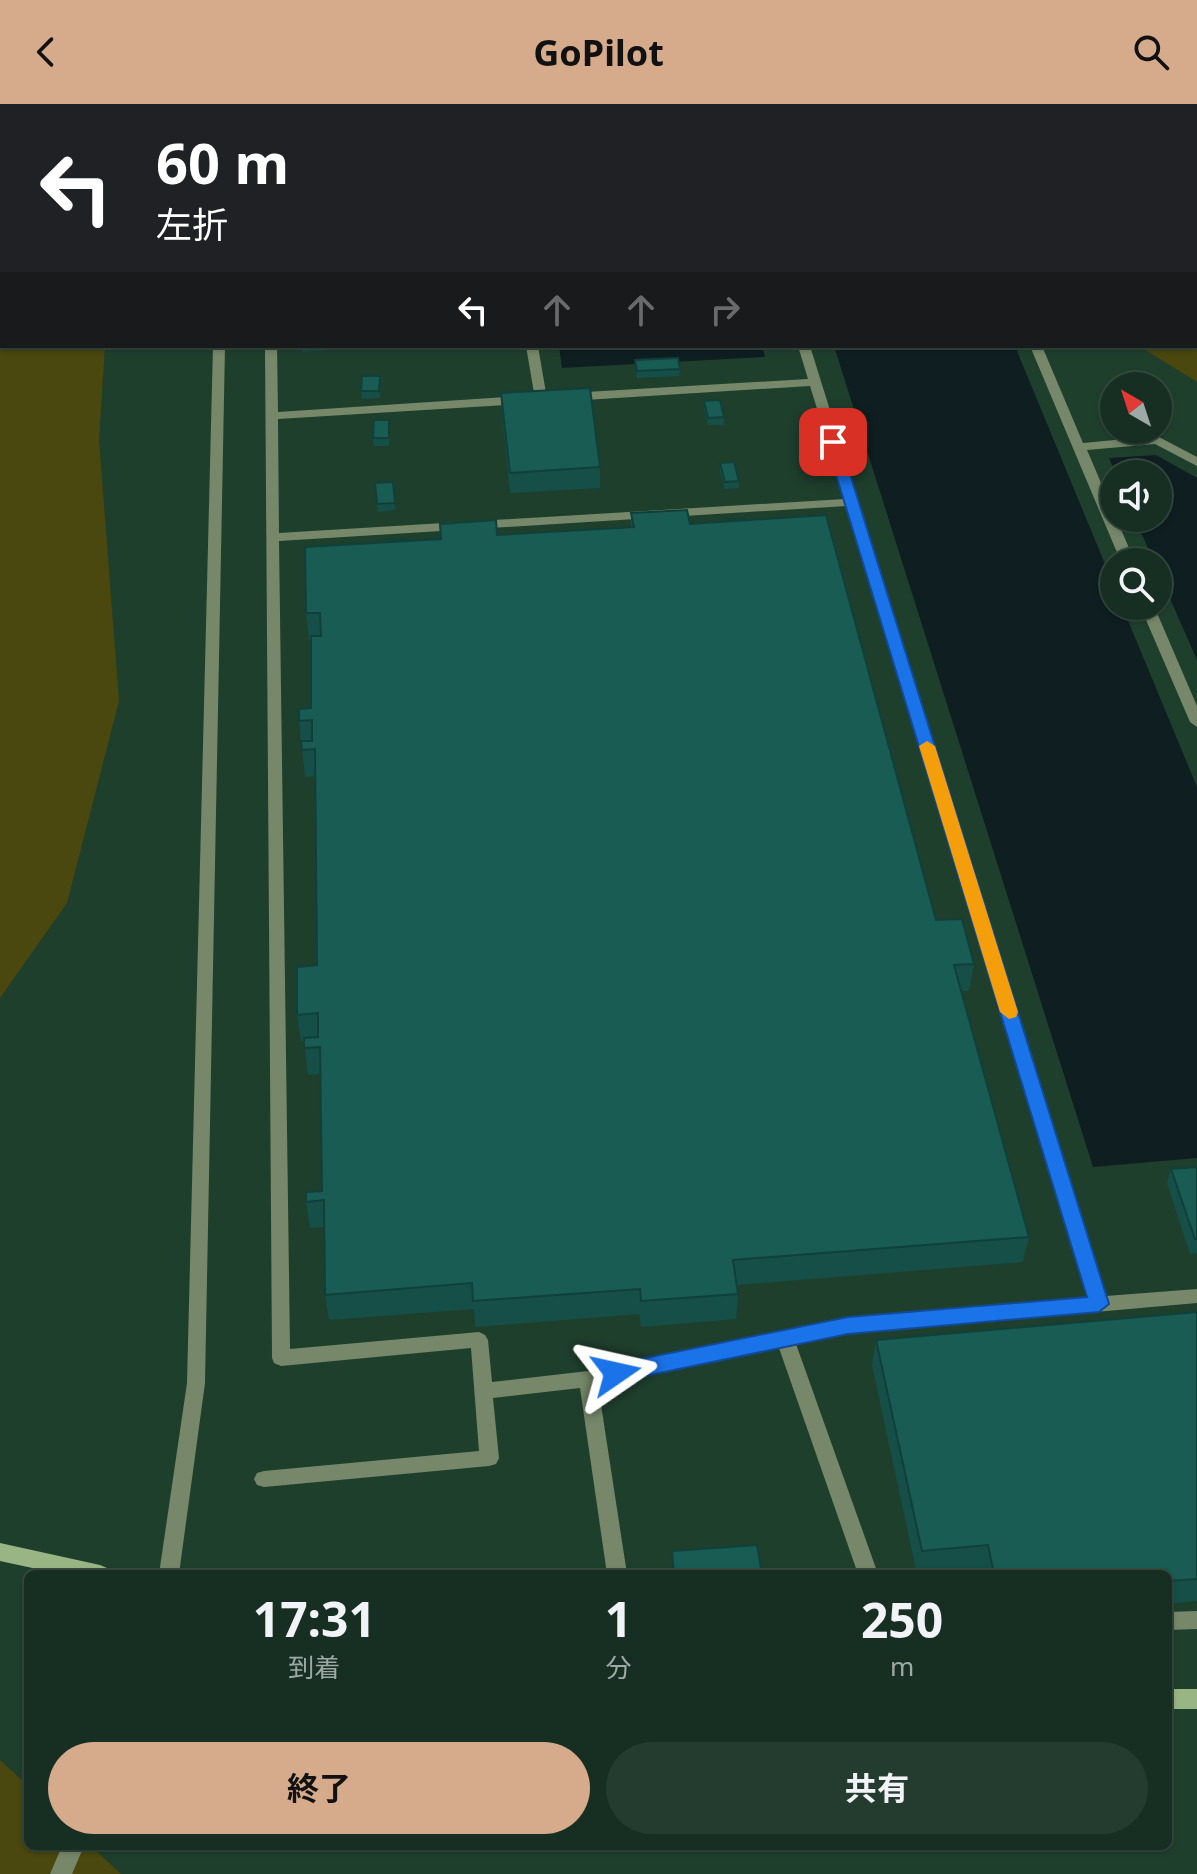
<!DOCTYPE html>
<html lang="ja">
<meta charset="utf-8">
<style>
:root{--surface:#172f22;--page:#243b2f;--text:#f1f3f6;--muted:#9ea9a5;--line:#364a40;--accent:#d6ab8b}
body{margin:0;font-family:"Noto Sans","Noto Sans JP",sans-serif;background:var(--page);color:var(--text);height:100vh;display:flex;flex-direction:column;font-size:30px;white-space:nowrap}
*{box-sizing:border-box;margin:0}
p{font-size:26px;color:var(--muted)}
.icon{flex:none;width:44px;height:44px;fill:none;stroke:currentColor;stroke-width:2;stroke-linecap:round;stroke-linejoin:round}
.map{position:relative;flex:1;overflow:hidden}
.panel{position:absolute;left:24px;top:1466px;width:1148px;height:280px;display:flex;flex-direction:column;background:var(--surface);border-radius:12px;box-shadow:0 2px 6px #0004,0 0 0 2px var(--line)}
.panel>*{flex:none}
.top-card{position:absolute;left:0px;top:0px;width:1198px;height:244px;box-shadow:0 2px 6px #0004,0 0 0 2px var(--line);background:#202124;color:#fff;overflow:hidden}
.needle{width:52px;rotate:321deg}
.tools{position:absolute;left:1100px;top:268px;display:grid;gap:16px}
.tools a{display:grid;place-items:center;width:72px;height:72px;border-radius:50%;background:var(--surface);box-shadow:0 2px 6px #0004,0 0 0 2px var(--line);font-size:40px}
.pin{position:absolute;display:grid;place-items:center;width:68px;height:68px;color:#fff;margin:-34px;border-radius:16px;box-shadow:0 4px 12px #0006}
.me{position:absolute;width:88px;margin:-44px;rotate:79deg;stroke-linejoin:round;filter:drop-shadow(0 0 6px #0008)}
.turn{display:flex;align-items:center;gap:28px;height:168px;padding:0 24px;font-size:36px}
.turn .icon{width:104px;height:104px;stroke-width:2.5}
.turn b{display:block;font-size:56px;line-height:68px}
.lanes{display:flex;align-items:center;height:76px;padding:0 24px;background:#0003;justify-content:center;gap:40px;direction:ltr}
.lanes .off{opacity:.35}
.eta{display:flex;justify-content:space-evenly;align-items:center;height:136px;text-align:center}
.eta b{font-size:48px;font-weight:700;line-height:56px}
.action{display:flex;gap:16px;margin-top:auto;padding:16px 24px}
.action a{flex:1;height:92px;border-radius:48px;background:var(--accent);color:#111;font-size:32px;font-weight:700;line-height:92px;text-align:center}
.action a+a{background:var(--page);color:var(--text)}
header{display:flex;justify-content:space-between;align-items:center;height:104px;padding:0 24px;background:var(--accent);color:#111;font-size:36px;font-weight:700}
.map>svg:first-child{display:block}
</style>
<header><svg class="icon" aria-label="back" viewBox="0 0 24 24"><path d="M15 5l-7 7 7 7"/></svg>GoPilot<svg class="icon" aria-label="search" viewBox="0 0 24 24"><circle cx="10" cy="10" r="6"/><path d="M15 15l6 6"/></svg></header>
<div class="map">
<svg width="1197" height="1770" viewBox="0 0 1197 1770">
<rect width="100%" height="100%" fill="#1f3f2d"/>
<path fill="#4a470f" d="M0,0L38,2H2V242H105L99,336L119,597L67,799L0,894Z
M1196,127H1197V278L1139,242H1196Z
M0,1656L28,1682V1742H91L121,1770H0Z"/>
<path fill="#0e1e21" d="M559,242H762L765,253L562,264Z
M834,242H1015L1114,482V502H1122L1197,683V1054L1093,1063Z
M1156,351L1197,374V556L1158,467V458H1154L1135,414H1158V370H1116L1109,354Z"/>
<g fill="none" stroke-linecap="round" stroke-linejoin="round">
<path fill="#768869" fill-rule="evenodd" d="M315,0H327L328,2H316Z
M619,0H636L618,2Z
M720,0H730V2H720Z
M265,242H277L278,308L522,292L528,296L522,300L278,315L279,429L845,395L810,282L569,297L563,293L569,289L808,275L798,242H810L1106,1192L1197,1185V1199L848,1230L796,1240L878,1470H858L779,1244L598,1281L627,1470H607L580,1284L493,1294L499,1354L496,1360L489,1362L264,1383L257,1381L254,1375L257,1369L264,1367L479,1347L471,1244L281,1262L274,1259L272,1254ZM847,402L1088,1194L848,1214L588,1267L492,1278L488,1236L485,1231L479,1228L290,1245L279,437Z
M526,242H538L547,295L545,298L541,299L535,295Z
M1030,242H1042L1083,339L1157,332L1197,353V362L1155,340L1087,346L1135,458H1121Z
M1140,502H1154L1197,602V623L1190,618Z
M1197,1507V1525L1168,1526V1508Z"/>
<path fill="#768869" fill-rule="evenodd" d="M129,0H139L140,2H130Z
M213,242H225L205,1279L179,1470H159L187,1279Z
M62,1742H84L72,1770H50Z"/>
<path fill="#98b583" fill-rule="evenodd" d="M0,1439L100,1461L107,1464L110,1470H60L0,1457Z
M1168,1585H1197V1605H1168Z"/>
</g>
<path fill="#154f48" d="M301,242H392L302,248Z
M635,256L680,265L679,272L637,274Z
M380,272V294L362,295L361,287Z
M501,289L600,363V384L510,389L502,310Z
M704,297L724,313V321H708L704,304Z
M390,323L389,342H374L373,334Z
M720,359L739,377V384L725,385L720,367Z
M393,378L395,406L378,408L375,379Z
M631,409L690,420L936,816L974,860L969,887H961L1029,1133L1023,1158L737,1181L738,1190L736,1215L641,1223L639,1210L475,1223L474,1205L329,1216L325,1191L324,1123L310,1124L306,1098L322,1087L320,970L308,971L304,937H301L297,911L317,861L315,672L305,673L299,617L311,604V536H309L306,509L386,438L631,424Z
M1197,1063V1149L1190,1150L1167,1079L1171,1065Z
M1197,1208V1497L1168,1500V1470H983L982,1465L930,1470H917L872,1261L876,1236Z"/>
<path fill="#185c54" stroke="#11403b" stroke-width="2" d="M678,254L680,265L637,267L635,256Z
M362,272H380L379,287H361Z
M590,284L600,363L510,369L501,289Z
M720,296L724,313L708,314L704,297Z
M374,316H389V334H373Z
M734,358L739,377L725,378L720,359Z
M393,378L395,399L377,400L375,379Z
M687,406L690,420L826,411L936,816L962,815L974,860L954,861L1029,1133L733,1156L738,1190L641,1197L640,1185L473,1197L472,1179L325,1191L324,1096L306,1098V1088L322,1087L320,943L304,944V934L318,933V909L297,911V863L317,861L315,645L302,646L301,637H312V616L299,617V605L311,604V532H321L320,509H306L305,443L441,435L440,420L496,416L497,431L634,423L631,409Z
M743,415V416L719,417Z
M409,435V437L386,438V436Z
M1197,1063V1135H1195L1171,1065Z
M1197,1208V1475L1168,1477V1470H994L988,1441L922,1447L876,1236Z
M757,1441L762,1470H674L672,1447Z"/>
<path fill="#1a73e8" stroke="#114b97" stroke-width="2" d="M833,334L840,338L1109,1200L1099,1208L848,1230L616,1278L609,1275L606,1269L609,1263L616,1260L848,1213L1087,1193L826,338Z"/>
<path fill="#f59e0b" d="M927,637L935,642L1018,908L1016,913L1009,915L1000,908L919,642Z"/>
</svg>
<div class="tools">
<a><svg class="needle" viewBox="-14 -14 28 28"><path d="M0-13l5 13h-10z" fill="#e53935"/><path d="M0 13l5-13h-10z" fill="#9ea9a5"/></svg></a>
<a><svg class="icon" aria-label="sound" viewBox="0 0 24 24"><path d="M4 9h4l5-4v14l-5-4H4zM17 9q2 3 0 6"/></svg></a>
<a><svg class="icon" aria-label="search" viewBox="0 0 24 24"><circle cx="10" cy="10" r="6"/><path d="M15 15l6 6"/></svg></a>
</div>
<div class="pin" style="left:833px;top:338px;background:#d93025"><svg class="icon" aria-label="arrive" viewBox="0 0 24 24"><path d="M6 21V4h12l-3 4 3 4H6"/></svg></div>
<svg class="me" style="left:616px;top:1269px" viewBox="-20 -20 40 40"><path d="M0-17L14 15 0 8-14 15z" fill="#1a73e8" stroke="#fff" stroke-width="4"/></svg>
<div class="top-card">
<div class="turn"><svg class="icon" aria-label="left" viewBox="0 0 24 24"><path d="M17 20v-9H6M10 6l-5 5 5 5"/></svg><div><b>60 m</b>左折</div></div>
<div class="lanes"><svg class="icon" aria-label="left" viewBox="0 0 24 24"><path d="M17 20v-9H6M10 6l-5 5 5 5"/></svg><svg class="icon off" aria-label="ahead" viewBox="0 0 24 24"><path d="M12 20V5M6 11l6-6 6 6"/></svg><svg class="icon off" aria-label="ahead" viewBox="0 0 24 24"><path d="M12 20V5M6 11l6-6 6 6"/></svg><svg class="icon off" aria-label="right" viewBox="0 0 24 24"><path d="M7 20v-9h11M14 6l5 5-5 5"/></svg></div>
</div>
<section class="panel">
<div class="eta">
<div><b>17:31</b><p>到着</p></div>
<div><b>1</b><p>分</p></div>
<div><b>250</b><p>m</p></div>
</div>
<div class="action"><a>終了</a><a>共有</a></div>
</section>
</div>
